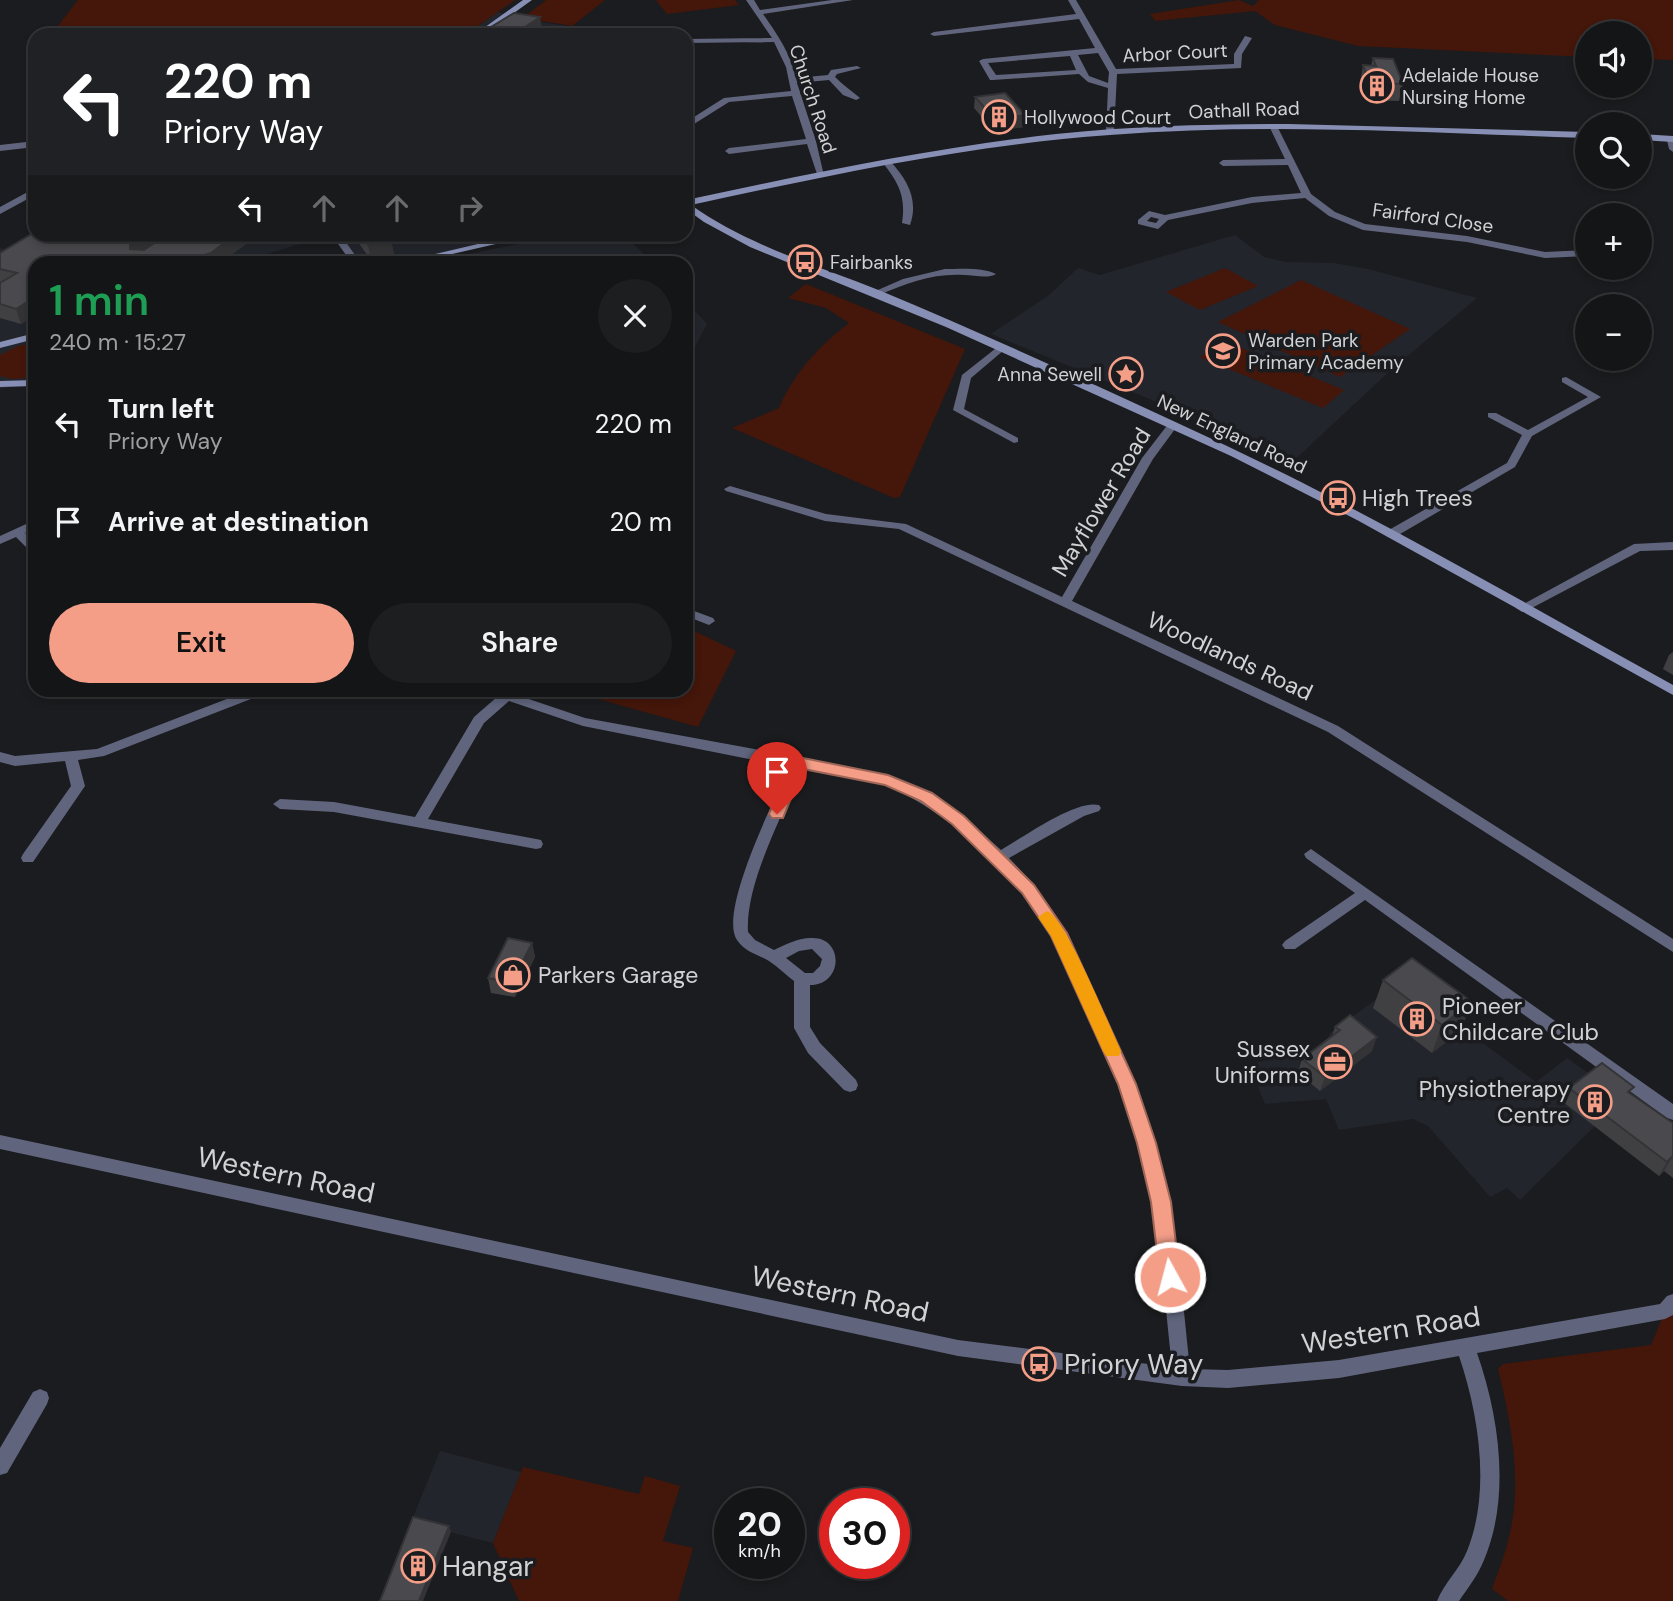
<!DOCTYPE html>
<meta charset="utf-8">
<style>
:root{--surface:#141517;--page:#1d1e20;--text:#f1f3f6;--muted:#9d9fa1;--line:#333436;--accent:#f49e88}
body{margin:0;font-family:"DM Sans",sans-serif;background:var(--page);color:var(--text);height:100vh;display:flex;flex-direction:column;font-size:26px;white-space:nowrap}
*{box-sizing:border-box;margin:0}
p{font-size:23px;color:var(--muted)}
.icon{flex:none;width:38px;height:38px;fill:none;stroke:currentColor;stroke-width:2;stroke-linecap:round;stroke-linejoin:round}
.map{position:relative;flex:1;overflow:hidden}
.drawer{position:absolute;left:28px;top:256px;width:665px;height:441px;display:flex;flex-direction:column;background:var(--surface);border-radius:21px;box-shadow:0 4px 10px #0003,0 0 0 2px var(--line)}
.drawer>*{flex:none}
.banner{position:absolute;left:28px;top:28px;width:665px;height:214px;border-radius:21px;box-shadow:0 4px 10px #0003,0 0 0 2px var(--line);background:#202124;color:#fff;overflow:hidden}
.controls{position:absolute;left:1575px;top:21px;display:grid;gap:14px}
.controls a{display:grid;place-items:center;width:77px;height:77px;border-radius:50%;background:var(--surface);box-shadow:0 4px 10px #0003,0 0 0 2px var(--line);font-size:35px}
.speed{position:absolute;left:714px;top:1488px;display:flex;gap:14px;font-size:35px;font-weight:700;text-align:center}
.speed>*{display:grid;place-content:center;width:91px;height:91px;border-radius:50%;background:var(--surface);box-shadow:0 4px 10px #0003,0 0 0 2px var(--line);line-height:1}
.speed small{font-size:18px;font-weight:400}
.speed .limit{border:10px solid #d22;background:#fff;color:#111}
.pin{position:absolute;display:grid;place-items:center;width:60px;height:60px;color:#fff;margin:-72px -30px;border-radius:50% 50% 50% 0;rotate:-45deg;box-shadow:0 0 7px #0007}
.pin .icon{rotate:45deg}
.me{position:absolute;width:77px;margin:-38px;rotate:353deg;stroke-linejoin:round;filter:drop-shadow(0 0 5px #0008)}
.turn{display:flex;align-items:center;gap:24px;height:147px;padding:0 21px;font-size:32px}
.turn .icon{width:91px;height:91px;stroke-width:2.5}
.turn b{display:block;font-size:49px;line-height:60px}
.lanes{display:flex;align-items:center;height:66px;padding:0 21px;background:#0003;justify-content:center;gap:35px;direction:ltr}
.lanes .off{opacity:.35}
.round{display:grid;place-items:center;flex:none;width:74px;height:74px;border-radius:37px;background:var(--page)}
.summary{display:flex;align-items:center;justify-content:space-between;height:119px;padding:0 21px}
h1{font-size:42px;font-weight:600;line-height:52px;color:#1e9e55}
.action{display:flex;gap:14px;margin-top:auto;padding:14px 21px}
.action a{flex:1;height:80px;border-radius:42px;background:var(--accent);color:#111;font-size:28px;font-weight:600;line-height:80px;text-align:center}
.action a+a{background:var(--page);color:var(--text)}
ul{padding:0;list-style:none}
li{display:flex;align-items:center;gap:21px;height:98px;padding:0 21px}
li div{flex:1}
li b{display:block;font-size:26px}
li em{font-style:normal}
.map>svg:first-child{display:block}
</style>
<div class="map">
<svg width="1673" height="1601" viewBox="0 0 1673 1601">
<rect width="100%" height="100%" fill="#1b1c1f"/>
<path fill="#23252c" d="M498,12L520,19L573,27L566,33L579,35H465Z
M44,234L330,235L240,262H35V383L0,389V248L15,252Z
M335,235H536L406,262H356Z
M562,235H625L651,262H430Z
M1235,235L1264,257L1286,262L1334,263L1368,269L1477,298L1392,369L1290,464L1145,397L991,334L1049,295L1078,268L1100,275Z
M686,301L707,324L686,364Z
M1400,982L1536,1082L1567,1058L1627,1101L1594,1127L1520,1200L1507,1188L1490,1197L1428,1126L1413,1119L1339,1130L1326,1099L1265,1104L1249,1064L1324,1048L1330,1033Z
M440,1451L521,1472L493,1543L411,1522Z"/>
<path fill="#45160a" d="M78,0H515L465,35H51Z
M546,0H605L572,26L523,18Z
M656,0H735L739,5L667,14Z
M1239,0L1253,6L1259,0H1673V60L1640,59V33H1587V57L1358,46L1275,25L1255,11L1155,21L1150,14Z
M1225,268L1258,286L1200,310L1166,292Z
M1301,280L1410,329L1340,377L1218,322Z
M806,284L965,349L900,497L894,498L732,428L779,408C793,374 820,345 849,323L826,308L788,298Z
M1224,341L1344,390L1323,408L1200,357Z
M35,343V377L13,379L0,376V355L18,346Z
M686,627L736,651L698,727L566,690H686Z
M1673,1302V1601H1508L1492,1589C1498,1572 1505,1555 1509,1537C1523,1482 1511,1422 1498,1369L1503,1364L1651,1345L1665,1311Z
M523,1467L639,1494L645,1476L680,1486L663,1541L693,1548L678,1601H519L493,1543Z"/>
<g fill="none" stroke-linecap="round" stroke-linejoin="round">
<path fill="#60657d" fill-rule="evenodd" d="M746,0H754L760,10L832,0H853L763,14C777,34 791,54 796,78L828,75L831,70L857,66L861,68L837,74L835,77C843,85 852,91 860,98L856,100L843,95L829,80L797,83L816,141L824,176L817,174L807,144L729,154L725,151L729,148L806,139L792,96L729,102L686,129V122L724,98L791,91L786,67L774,42L686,43V39L772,38Z
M1068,0H1076L1116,69L1234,64V54L1245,36L1252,38L1242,54L1241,68L1117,74L1114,132L1110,135L1106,132L1108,88L1088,82L1079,74L993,80H990L979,61L983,59L1095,48L1079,19L934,36L930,34L934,32L1076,14ZM1098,53L1109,72L1108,83L1089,76L1078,55ZM1070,56L1076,70L996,75L988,63Z
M1270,124L1277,126L1311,194L1335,212L1365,224L1467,236L1545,252L1587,250V256L1545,258L1467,242L1363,230L1329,216L1305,198L1252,203L1168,220L1158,229L1138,224V220L1149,211L1165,215L1252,197L1301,193L1288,165L1223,166L1219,163L1223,160L1285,159L1269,126ZM1151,217L1159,219L1156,223L1147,221Z
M1666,136L1673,138V152L1669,149Z
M35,141V147L0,151V145Z
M884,161H890C907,179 919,200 910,225L902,223C906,197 899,183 883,163Z
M35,188V195L0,214V207Z
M331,234H340L360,262H351Z
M945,269C961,269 982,267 996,274C988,279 974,275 964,275C934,273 907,283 879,295L871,293L903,279Z
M1000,345L1004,346V350L971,378L964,409L1018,438V442L1014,443L953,410L962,375Z
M1566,377L1601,397L1532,436L1515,467L1395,537H1387V531L1507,463L1522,435L1488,417V413H1496L1528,430L1588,397L1562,382V378Z
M1173,422L1178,425L1153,459L1072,601L1338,726L1673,939V952L1328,732L899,529L825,521L726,491L724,489L730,486L826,514L906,524L1062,597L1142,458L1169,423Z
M35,520V528L25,533L35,542V553L31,552L16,537L0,544V536Z
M1673,542V550L1640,551L1526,611L1522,612L1516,608L1634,544Z
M686,608L713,618L715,621L709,625L686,616Z
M250,690H268L266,693L104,756L78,760L85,786L33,862H23L21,858L23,854L71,786L65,761L15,766L0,762V752L15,756L97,749Z
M483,690H502L585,718L798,757L893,778L944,805L968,821L1001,850C1022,838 1076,799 1099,805L1101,808L1099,811L1084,816L1009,858C1051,900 1076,952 1100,1006C1122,1056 1145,1106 1160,1159C1178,1227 1182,1299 1190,1369L1228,1370L1339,1360L1660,1304L1667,1296L1673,1294V1315L1665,1319L1477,1353C1499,1416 1511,1496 1484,1560C1478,1575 1468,1588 1459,1601H1437C1444,1583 1460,1569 1467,1551C1491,1492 1479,1415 1459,1356L1339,1378L1228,1388L1182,1386L958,1356L0,1149V1135L958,1340L1172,1367C1165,1305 1161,1243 1148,1183C1138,1130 1117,1081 1095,1033C1056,942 1030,879 945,819C927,807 906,793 885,785C859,776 829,774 802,769C783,814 745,884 748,932L755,940L774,950C785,945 797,938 811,938C844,936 844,985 810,985V1027L820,1043L856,1080L858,1085L856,1090L850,1092L844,1090L808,1053L794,1028V981C786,975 778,967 769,961C757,954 745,952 737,940C718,912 775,799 789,767L583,726L509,701L484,723L428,819L536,839L541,840L543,844L541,848L536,849L334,812L280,809L273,804L280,799L334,802L415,817L474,717L497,697L485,693ZM812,949L822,959L820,966L813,973H805L786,958L799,951Z
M1311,849L1673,1104V1120L1667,1118L1365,900L1295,949H1285L1282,945L1285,941L1355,893L1306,858L1304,854Z
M40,1389L47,1392L49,1398L47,1404L7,1473L0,1475V1448L33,1392Z"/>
<path fill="#878fb5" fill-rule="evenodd" d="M523,0H532L483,35H474Z
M1289,124L1587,132V138C1428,133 1269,122 1110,135C969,145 830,175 691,205C749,246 816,265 881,291C949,319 1015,349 1082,379C1156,413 1229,446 1301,482C1427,546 1550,617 1673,685V695L1357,520L1231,456L946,327L750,247L704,222L686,209V200C809,174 931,148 1056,134C1133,126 1211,124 1289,124Z
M1640,134L1673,136V142L1640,140Z
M521,234H540L417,262H401Z
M35,333V339L0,348V342Z
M35,380V386L0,387V381Z"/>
</g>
<path fill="#404043" d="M1373,58L1403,84L1399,101L1365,100L1360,83L1363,65L1371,66Z
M975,97L1025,115L1024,127L994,131L974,108Z
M35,234H260L221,262H35V315L21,324L0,318V283L1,282H0V253Z
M352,234H387L391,240L394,255L371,260Z
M1673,652V675L1663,669L1669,655Z
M532,943L535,957L515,997L491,993L488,978Z
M1383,980L1461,1030L1432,1053L1373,1008Z
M1335,1027L1372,1051L1320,1091L1298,1073L1302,1059L1332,1036Z
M1569,1088L1631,1094L1673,1123V1178L1664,1171L1659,1176L1563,1102Z"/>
<path fill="#343437" d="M540,17L542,30L535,35H513Z
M1025,115L1024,127L994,131L995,119Z
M146,234H172L135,260L130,249V245Z
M236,234H260L221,262H181Z
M391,240L394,255L371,260L368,245Z
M35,297V315L21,324L16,309Z
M532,943L535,957L515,997L512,983Z
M1472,1002L1461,1030L1432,1053L1442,1025Z
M1377,1037L1372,1051L1320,1091L1325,1077Z
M1672,1157L1664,1171L1659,1176L1667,1162Z
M449,1526L451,1532L423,1601H419Z"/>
<path fill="#4a4a4e" stroke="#343437" stroke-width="2" d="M514,13L540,17L513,35H478Z
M410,32L431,35H404Z
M1373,58L1393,59L1403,84L1369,83L1363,65L1376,66Z
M1005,93L1025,115L995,119L975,97Z
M35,232V234H146L130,245V249L144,250L167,234H236L211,253L181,262H35V297L16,309L0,304V283L17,273L0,269V253Z
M360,234H387L391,240L368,245Z
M508,938L532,943L512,983L488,978Z
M1412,958L1472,1002L1442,1025L1383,980Z
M1350,1015L1377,1037L1325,1077L1302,1059L1340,1030L1335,1027Z
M1602,1063L1634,1087L1628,1092L1673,1123V1158L1672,1157L1667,1162L1569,1088Z
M413,1517L449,1526L419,1601H380Z"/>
<path fill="#f49e88" stroke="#9f6758" stroke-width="2" d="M798,757L888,775L932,793L964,816L1034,885L1067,933L1136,1084L1156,1143L1171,1202L1180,1277L1177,1284L1170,1286L1163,1284L1160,1277L1151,1202L1137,1143L1118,1084L1051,936L1022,893L952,824L921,801L885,785L803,769L783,818H772L769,814L790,762Z"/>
<path fill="#f59e0b" d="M1047,911C1065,916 1110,1028 1121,1051L1119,1056H1106L1103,1051L1051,936L1038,917Z"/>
<defs>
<symbol id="building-ring" viewBox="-11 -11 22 22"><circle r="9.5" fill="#1b1c1f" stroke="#f49e88" stroke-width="1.5"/><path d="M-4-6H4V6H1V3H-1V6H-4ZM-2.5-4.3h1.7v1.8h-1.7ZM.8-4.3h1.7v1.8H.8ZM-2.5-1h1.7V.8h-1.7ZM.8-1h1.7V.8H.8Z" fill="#f49e88"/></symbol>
<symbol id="bus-ring" viewBox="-11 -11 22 22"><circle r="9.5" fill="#1b1c1f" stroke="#f49e88" stroke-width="1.5"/><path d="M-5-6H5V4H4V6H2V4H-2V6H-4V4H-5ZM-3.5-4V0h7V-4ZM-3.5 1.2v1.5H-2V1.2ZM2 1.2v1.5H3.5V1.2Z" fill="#f49e88"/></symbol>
<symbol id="school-ring" viewBox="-11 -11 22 22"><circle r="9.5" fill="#1b1c1f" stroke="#f49e88" stroke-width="1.5"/><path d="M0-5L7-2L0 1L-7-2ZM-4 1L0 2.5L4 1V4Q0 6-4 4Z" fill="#f49e88"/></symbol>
<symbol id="sight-ring" viewBox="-11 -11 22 22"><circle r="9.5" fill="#1b1c1f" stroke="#f49e88" stroke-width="1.5"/><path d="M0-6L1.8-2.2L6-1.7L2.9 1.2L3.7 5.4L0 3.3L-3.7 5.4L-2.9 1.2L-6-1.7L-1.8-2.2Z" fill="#f49e88"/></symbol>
<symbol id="shop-ring" viewBox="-11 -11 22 22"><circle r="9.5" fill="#1b1c1f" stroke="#f49e88" stroke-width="1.5"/><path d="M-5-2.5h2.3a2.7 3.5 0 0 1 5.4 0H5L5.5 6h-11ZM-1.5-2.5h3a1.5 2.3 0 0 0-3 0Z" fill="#f49e88"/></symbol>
<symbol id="office-ring" viewBox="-11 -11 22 22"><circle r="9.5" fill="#1b1c1f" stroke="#f49e88" stroke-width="1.5"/><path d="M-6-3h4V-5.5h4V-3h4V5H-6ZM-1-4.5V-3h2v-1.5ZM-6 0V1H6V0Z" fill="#f49e88"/></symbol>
</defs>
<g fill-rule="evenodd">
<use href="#building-ring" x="1358" y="67" width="38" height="38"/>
<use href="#building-ring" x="980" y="98" width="38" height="38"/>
<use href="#bus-ring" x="786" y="243" width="38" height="38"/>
<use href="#school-ring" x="1204" y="332" width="38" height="38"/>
<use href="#sight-ring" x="1107" y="355" width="38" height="38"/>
<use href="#bus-ring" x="1319" y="479" width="38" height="38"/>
<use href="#shop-ring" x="494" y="956" width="38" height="38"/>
<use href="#building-ring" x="1398" y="1000" width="38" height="38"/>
<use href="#office-ring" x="1316" y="1043" width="38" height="38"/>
<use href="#building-ring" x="1576" y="1083" width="38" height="38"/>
<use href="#bus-ring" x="1020" y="1345" width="38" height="38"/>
<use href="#building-ring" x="399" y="1547" width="38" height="38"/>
</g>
<g text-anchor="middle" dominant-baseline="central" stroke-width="7" stroke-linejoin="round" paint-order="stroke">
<g font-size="19" fill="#d1d2d4" stroke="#1b1c1f">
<text transform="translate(1175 53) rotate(-3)">Arbor Court</text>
<text transform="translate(813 99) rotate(72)">Church Road</text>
<text transform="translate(1244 110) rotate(-2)">Oathall Road</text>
<text transform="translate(1433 218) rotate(8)">Fairford Close</text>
<text transform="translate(1232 434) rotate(25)">New England Road</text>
</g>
<g font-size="19" fill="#d1d2d4" stroke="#1b1c1f" text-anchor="start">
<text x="1402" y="75">Adelaide House<tspan x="1402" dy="22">Nursing Home</tspan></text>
<text x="1024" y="117">Hollywood Court</text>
<text x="830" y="262">Fairbanks</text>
<text x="1248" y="340">Warden Park<tspan x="1248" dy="22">Primary Academy</tspan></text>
<text x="1102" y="374" text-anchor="end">Anna Sewell</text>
</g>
<g font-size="23" fill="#d1d2d4" stroke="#1b1c1f" text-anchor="start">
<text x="1362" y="498">High Trees</text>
<text x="538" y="975">Parkers Garage</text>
<text x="1442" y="1006">Pioneer<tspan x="1442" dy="26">Childcare Club</tspan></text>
<text x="1310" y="1049" text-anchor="end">Sussex<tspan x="1310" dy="26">Uniforms</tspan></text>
<text x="1570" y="1089" text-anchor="end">Physiotherapy<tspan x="1570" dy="26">Centre</tspan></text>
</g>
<g font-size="23" fill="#d1d2d4" stroke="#1b1c1f">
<text transform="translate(1101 502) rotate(-59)">Mayflower Road</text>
<text transform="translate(1230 656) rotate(25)">Woodlands Road</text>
</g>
<g font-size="28" fill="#d1d2d4" stroke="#1b1c1f">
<text transform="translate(286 1175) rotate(12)">Western Road</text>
<text transform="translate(840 1294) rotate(12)">Western Road</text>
<text transform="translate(1391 1330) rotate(-9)">Western Road</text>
</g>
<g font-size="28" fill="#d1d2d4" stroke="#1b1c1f" text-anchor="start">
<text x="1064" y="1364">Priory Way</text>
<text x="442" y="1566">Hangar</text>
</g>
</g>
</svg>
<div class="controls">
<a><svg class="icon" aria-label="sound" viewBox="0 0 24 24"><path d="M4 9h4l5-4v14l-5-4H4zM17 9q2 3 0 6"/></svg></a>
<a><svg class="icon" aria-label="search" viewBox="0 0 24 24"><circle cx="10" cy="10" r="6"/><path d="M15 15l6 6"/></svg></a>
<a>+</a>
<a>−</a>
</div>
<div class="speed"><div>20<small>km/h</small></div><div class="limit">30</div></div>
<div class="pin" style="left:777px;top:814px;background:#d93025"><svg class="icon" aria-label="arrive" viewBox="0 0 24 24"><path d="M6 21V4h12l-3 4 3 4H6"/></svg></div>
<svg class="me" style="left:1170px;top:1277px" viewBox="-20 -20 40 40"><circle r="17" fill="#f49e88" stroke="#fff" stroke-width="3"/><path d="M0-11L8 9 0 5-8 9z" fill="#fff"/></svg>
<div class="banner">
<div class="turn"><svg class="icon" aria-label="left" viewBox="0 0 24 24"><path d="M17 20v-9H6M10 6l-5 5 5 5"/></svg><div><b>220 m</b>Priory Way</div></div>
<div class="lanes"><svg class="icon" aria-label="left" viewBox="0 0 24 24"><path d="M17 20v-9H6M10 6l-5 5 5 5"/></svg><svg class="icon off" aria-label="ahead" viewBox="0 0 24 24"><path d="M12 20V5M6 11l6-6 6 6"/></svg><svg class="icon off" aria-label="ahead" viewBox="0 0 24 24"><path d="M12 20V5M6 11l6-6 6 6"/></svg><svg class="icon off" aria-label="right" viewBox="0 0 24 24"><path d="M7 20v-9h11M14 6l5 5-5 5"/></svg></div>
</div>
<section class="drawer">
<div class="summary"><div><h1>1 min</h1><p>240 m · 15:27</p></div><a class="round"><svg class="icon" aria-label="close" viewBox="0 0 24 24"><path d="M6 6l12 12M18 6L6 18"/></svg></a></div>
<ul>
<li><svg class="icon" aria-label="left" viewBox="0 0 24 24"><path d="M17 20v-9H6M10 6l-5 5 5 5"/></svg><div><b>Turn left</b><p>Priory Way</p></div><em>220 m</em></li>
<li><svg class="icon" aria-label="arrive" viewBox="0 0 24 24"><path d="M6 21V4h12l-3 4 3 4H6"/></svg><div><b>Arrive at destination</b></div><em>20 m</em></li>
</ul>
<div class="action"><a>Exit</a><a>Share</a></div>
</section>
</div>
